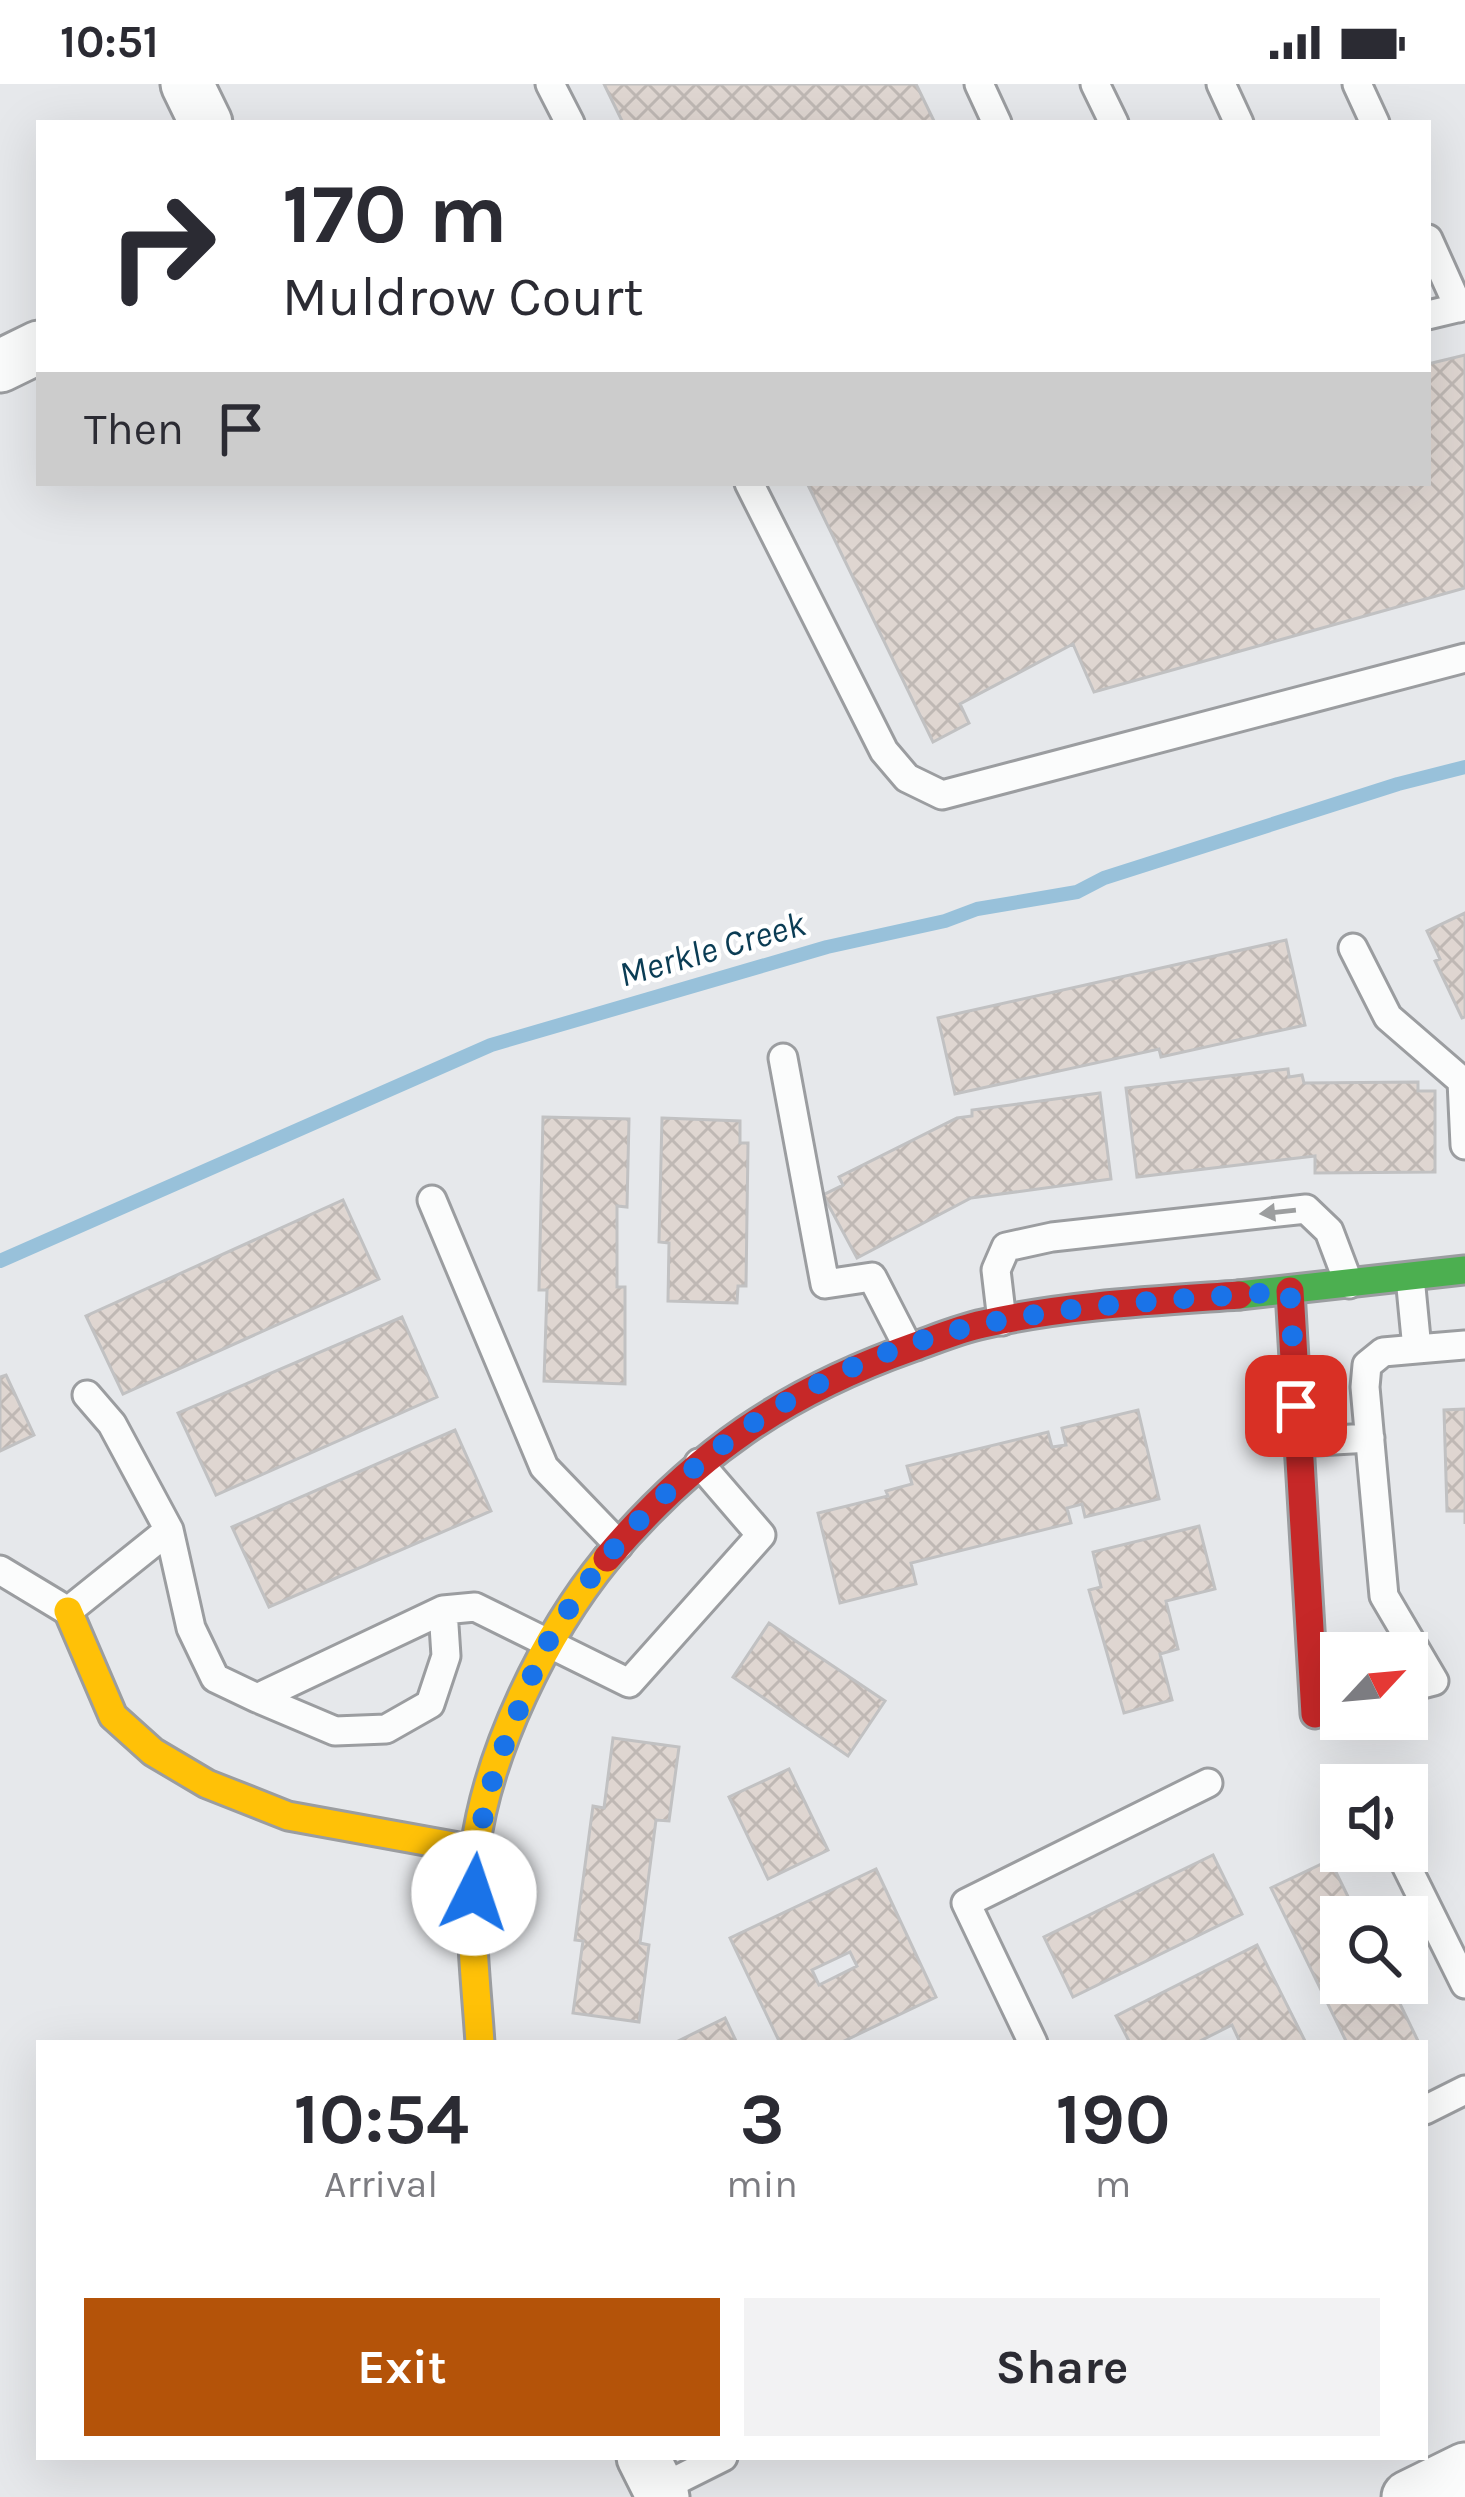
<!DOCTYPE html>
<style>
:root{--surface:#fff;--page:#f2f2f3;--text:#2b2b33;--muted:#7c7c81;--accent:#b45309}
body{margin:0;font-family:Karla,sans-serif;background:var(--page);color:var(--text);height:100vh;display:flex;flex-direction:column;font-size:45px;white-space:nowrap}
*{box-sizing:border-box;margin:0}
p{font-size:39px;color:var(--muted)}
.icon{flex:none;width:66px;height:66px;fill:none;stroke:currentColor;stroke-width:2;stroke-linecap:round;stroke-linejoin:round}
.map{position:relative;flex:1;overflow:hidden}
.sheet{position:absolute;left:36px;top:1956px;width:1392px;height:420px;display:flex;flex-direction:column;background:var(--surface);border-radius:0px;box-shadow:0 12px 48px #0002}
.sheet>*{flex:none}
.top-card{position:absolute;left:36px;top:36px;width:1395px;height:366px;border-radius:0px;box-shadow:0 12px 48px #0002;background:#fff;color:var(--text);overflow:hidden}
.needle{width:78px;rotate:64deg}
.buttons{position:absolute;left:1320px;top:1548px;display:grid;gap:24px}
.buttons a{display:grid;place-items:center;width:108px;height:108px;border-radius:0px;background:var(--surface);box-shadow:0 12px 48px #0002;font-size:60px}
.pin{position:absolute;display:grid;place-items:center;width:102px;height:102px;color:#fff;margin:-51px;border-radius:24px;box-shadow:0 6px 18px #0006}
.me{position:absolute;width:132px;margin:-66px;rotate:4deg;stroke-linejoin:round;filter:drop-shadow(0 0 9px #0008)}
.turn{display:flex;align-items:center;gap:42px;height:252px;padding:0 48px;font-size:54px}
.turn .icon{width:156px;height:156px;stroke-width:2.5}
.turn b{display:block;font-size:84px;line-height:102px}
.then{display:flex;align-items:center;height:114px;padding:0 48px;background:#0003;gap:24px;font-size:45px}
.eta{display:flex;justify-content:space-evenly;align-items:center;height:204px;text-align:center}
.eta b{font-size:72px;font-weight:700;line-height:84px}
.action{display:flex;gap:24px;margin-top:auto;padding:24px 48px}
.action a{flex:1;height:138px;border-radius:0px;background:var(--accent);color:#fff;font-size:48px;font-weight:700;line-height:138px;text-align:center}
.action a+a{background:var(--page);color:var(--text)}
.status{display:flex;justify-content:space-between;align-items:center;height:84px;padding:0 60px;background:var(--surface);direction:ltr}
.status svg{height:33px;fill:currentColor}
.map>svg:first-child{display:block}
</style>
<div class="status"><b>10:51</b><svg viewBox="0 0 49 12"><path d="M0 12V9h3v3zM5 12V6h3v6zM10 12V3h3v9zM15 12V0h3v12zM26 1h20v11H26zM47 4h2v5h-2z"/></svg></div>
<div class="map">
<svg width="1465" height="2413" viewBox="0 0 1465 2413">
<defs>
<pattern id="building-cross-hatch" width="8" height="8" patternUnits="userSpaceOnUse" patternTransform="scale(3)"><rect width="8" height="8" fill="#dfd6d1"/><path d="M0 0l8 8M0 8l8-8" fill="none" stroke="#bfb8b4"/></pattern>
</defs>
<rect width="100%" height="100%" fill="#e6e8eb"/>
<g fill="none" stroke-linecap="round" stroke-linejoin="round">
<path stroke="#98c1da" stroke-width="14" d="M0,1177L491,961L827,863L945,837L977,825L1077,808L1104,794L1398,700L1465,683"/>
</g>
<path fill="url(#building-cross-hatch)" stroke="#c1c1c2" stroke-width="3" fill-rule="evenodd" d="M604,0H916L935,39H623Z
M1465,271V504L1094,608L1073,560L960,620L969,639L933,658L807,399H1428V280Z
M1465,829V933L1462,934L1435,877L1440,875L1427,847Z
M1286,856L1305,941L1161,973L1159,965L955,1010L938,934Z
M1288,985L1289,993L1302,991L1304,999L1418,998V1007H1435V1088L1315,1089V1072L1137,1093L1126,1004Z
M1100,1009L1111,1095L971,1114L857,1174L823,1111L843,1101L839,1093L957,1034L972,1032V1026Z
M543,1033L629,1035L627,1123L617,1122V1203H625V1300L544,1297L547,1206H539Z
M662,1034L740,1037V1059H748L746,1202H738L737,1219L668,1217L669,1159L659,1158Z
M343,1116L379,1195L123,1310L86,1232Z
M402,1233L437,1313L216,1411L178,1329Z
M6,1291L34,1351L0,1367V1293Z
M1465,1325V1440V1427H1447L1444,1326Z
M1138,1326L1159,1415L1085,1433L1082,1420L1067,1424L1071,1439L911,1479L916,1500L840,1519L818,1429L888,1412L886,1407L912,1400L907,1382L1048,1348L1052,1363L1066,1361L1062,1344Z
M455,1346L491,1427L269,1523L232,1443Z
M1199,1442L1215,1505L1166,1517L1178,1565L1160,1570L1172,1616L1124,1629L1089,1506L1101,1503L1093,1468Z
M769,1539L885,1617L848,1672L733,1593Z
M613,1654L679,1663L669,1737L656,1736L640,1859L649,1861L639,1938L573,1929L583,1857L575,1856L593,1722L604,1724Z
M789,1685L828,1766L768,1795L729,1713Z
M1213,1771L1242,1830L1073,1913L1044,1853Z
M1330,1776L1358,1833H1341V1899H1390L1419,1959H1347L1271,1804Z
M876,1785L936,1913L840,1959H780L730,1854ZM850,1868L857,1882L819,1901L812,1886Z
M1257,1861L1306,1959H1232L1239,1956L1232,1941L1196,1959H1130L1116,1932Z
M725,1934L737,1959H674Z"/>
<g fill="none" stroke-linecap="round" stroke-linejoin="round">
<defs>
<path id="lane" d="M550,0L570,39
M979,0L997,39
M1095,0L1114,39
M1221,0L1239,39
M1357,0L1375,39
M1428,155L1459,224
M1428,231L1465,222
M749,399L884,667L907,694L942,711L1465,574
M1353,864L1388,933L1462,997L1465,1061
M783,974L825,1200L872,1193L908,1263
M432,1116L544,1383L619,1461
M1410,1193L1417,1265L1465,1261
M1002,1237L996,1186L1006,1163L1052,1153L1306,1125L1329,1147L1349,1200
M87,1311L112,1340L169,1446L191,1544L215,1594L257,1614L443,1526L475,1523L629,1599L761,1451L699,1379
M1298,1358L1370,1354
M0,1486L68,1527L169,1446
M1407,1604L1434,1597L1384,1512L1365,1303L1367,1281L1383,1268L1417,1265
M257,1614L335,1647L386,1645L430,1620L446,1572L443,1526
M1399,1767L1465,1900
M1033,1959L966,1819L1208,1699
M1425,2026L1465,2006
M659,2405L723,2373"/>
<path id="street" d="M187,0L206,39
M0,282L39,263
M643,2373L663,2413
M1408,2413L1465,2385"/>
<path id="fast" d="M1239,1211L1465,1186"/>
<path id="slow" d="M68,1527L113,1632L153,1668L207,1700L288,1732L475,1766
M480,1959C476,1896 467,1829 475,1765C488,1667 545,1550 607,1474"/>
<path id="jam" d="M1290,1207L1315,1630
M607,1474C695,1370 785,1308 913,1263C936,1255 959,1245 983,1240C1067,1221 1153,1217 1239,1211"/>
</defs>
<use href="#lane" stroke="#9b9da0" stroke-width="33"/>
<use href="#street" stroke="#9b9da0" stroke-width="57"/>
<use href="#fast" stroke="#9b9da0" stroke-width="33"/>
<use href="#slow" stroke="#9b9da0" stroke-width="33"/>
<use href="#jam" stroke="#9b9da0" stroke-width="33"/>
<use href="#lane" stroke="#fbfcfc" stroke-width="27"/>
<use href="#street" stroke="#fbfcfc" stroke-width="51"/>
<use href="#fast" stroke="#4caf50" stroke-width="27"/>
<use href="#slow" stroke="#ffc107" stroke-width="27"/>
<use href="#jam" stroke="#c62828" stroke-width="27"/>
</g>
<defs><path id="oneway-solid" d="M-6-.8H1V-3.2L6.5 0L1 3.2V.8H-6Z" transform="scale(3)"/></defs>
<use fill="#9c9e9f" href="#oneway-solid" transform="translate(1278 1128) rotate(174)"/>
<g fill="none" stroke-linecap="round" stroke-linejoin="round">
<path stroke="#1a73e8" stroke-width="21" stroke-dasharray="0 37.8" d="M474,1809C476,1743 493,1685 519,1625C528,1603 536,1579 548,1558C641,1399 802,1278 983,1240C1084,1219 1187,1215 1290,1207L1296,1322"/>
</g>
<g text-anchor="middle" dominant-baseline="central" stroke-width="9" stroke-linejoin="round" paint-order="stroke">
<g font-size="36" font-style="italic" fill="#0a3c54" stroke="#fff">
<text transform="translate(712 865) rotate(-16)">Merkle Creek</text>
</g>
</g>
</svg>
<div class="buttons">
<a><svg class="needle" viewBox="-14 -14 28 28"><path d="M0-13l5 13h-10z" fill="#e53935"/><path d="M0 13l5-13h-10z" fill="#7c7c81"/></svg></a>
<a><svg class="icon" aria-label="sound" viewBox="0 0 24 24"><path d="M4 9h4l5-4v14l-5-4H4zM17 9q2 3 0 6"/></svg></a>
<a><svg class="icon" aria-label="search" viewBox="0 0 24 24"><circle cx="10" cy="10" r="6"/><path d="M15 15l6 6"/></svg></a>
</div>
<div class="pin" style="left:1296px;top:1322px;background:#d93025"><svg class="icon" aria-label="arrive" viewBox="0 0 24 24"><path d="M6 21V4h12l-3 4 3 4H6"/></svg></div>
<svg class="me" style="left:474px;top:1809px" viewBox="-20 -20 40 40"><circle r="19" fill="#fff"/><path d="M0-13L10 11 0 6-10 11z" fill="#1a73e8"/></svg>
<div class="top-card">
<div class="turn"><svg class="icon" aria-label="right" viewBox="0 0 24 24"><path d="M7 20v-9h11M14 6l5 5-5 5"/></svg><div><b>170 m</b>Muldrow Court</div></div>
<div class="then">Then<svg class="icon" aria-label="arrive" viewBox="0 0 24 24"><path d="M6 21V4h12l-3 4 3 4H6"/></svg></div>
</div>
<section class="sheet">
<div class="eta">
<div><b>10:54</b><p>Arrival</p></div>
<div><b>3</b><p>min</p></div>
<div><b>190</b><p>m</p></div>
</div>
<div class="action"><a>Exit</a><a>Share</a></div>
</section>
</div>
